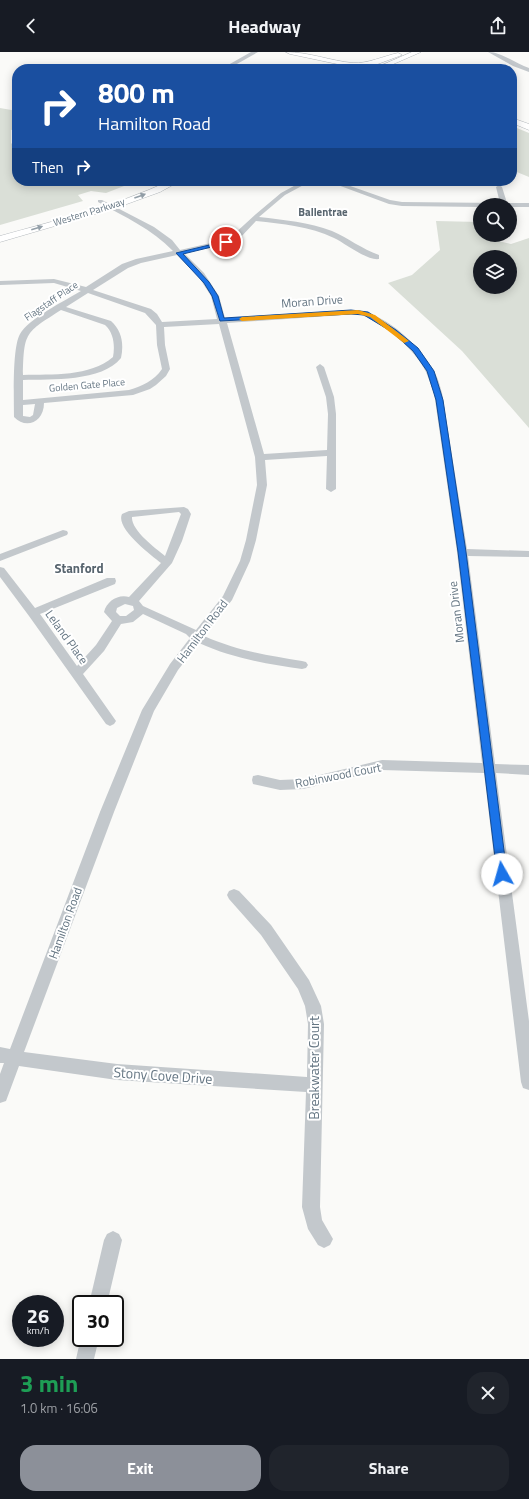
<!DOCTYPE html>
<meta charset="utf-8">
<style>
:root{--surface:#171b24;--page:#20242c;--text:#f1f3f6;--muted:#9ea1a6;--accent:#8c9099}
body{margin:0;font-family:"Titillium Web",sans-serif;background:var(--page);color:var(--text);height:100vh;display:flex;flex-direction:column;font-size:15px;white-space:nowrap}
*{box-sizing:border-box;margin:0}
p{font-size:13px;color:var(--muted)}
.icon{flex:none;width:22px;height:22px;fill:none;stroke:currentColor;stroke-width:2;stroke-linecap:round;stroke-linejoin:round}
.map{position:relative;height:1307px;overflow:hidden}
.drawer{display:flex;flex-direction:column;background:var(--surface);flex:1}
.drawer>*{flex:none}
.banner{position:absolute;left:12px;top:12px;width:505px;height:122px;border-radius:16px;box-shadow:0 2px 10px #0003;background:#1a4fa0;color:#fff;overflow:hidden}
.controls{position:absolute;left:473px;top:146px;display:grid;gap:8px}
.controls a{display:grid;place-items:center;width:44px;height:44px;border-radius:50%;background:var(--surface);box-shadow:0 2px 10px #0003;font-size:20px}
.speed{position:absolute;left:12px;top:1243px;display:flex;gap:8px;font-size:20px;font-weight:700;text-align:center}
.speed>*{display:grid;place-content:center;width:52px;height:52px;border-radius:50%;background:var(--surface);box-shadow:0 2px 10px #0003;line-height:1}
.speed small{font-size:10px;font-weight:400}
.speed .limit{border:2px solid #111;border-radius:6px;background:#fff;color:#111}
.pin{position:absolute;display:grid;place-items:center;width:34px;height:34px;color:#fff;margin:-17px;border:2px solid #fff;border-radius:50%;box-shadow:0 1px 4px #0007}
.me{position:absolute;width:44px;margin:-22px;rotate:353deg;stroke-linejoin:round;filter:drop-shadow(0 0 3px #0008)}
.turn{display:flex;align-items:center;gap:14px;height:84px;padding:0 20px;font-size:18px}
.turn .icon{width:52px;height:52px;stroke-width:2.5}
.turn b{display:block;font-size:28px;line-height:34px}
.then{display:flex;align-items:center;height:38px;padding:0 20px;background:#0003;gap:8px;font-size:15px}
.round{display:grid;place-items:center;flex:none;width:42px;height:42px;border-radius:16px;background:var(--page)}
.headline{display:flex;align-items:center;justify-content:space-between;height:68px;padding:0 20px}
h1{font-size:24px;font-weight:700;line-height:30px;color:#1e9e55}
.cta{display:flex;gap:8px;margin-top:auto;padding:8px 20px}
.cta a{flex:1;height:46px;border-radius:16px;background:var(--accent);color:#fff;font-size:16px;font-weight:700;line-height:46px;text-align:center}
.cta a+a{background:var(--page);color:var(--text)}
header{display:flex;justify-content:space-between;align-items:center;height:52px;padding:0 20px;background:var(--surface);font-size:18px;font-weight:700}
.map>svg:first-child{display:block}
</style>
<header><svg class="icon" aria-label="back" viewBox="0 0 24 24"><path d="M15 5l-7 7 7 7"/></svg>Headway<svg class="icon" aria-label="share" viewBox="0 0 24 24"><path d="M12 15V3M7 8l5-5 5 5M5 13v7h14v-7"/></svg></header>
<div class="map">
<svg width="529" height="1307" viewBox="0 0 529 1307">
<rect width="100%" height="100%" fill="#fafaf8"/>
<path fill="#dadfd7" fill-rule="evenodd" d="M0,56L17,59V77L11,78V91L17,97V129H137L106,141L91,139L78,143L83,149L0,173Z
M512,74L529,81V125L512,118Z
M436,169L479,170L480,183H484L485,186L511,192L529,186V376L462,299L388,231L412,223L440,198ZM480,205H510V235H480Z"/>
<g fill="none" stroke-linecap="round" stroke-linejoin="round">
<defs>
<path id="major" d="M412,0H421L382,17H373Z
M169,129H180L160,140L113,157L0,190V184C57,168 116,154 169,129Z"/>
<path id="highway" d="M286,0C309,0 331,9 353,11C367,12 384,4 398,1L402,3L375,13L367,14L376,17H361L290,2Z
M512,66L529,72V78L512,71Z"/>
</defs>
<use href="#major" stroke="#b5babe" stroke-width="1"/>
<use href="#highway" stroke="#b4b9bd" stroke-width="1"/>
<path fill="#c3c8cc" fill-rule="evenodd" d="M251,0H258L228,17H221Z
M488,0C502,0 516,12 529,16V20L513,14Z
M303,129H311L285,143L259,165C284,168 309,170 332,179C348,186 362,197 379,203V207C367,209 345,191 334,186C310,174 282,172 256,169L239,187L229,192L184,201L204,221L219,244L225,266L358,258C389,265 417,291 433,318C438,325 440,334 442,341L467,497L529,499V505L468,504L495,712L529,713V723L496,721L529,969V1038L523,1036L521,1030L484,721L382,718L303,737L280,738L253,732L252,728L253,724L258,723L280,728L303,727L382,708L482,711L457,500L434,341C431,334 429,327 426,320C415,297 382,269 358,262L227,271L264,402L327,398L328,362L326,345L316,315L320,312L324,315L334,345L336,362V437L331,440L326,437L327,404L265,408L267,433L256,488L250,509L232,548L204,584C238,599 266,603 302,609L306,610L308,613L306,616L302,617C266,612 232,606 199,591L178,618L154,659L114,760L24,1000L117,1012L307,1025L308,972L305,954L298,937L261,883L229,847L227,843L229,839L234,837L239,839L271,873L309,928L321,954L324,972L320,1155L322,1168L333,1187L330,1193L324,1196L318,1193L308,1177L302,1155L306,1040L117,1028L19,1014L6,1049L0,1051V1022L4,1011H0V995L10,997L100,760L142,658L170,612L190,586L186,582L143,562L133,570L121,572L104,599L83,622L116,669L114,672L110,674L106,672L29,564L0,525V515L4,516L35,556L107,526H115L116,529L115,532L40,562L77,614L96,593L112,569L104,560C107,549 118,542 129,545L161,511C151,503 115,476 122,462L129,459L184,455L188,457L191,462L182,489L172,511L139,549L143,554L196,578L223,544L240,509L246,488L257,433L255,405L219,272L164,275L165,293L170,317L166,324L156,333L150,337L133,343L44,351C44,370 26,378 14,365C14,347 12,296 20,282C28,267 66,248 81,239L54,231L0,233V229L54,227L86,235L122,212L136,207L173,199C152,177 125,165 98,150V148H102L154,175L172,188L180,198L224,188L233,183L256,162L281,141ZM177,203L198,224L211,244L217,267L162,270L157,262L151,257L93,238L128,216L141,211ZM88,241L145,261L156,273L157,293L162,317C154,329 142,334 129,338L23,348V328C51,327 102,330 121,306C124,292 122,279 111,269L66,255ZM61,258L105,273C114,281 115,294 113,305C90,325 52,322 23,323C24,280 25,281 61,258ZM35,352L33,363L30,365L23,364V353ZM179,460L181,462L165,504C155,496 131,478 132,465ZM125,552L133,554L134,558L126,564H120L116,560L117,556Z
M327,129H336L390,148L402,150L500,151L496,135L499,133L502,135L507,151H529V155H510V153H480V155L402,154L389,152Z
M63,478L67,479L68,481L67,483L0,509V502Z
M113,1179L119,1182L122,1188L107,1252H89L104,1188L107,1182Z
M81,1285L99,1286L94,1307H76Z"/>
<use href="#major" fill="#fff" fill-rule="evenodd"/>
<use href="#highway" fill="#fff" fill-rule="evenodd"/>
</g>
<defs><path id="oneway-solid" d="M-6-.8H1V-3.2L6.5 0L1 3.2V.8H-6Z"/></defs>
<g fill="#939fa8">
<use href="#oneway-solid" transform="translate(140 144) rotate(-20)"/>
<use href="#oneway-solid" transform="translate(37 176) rotate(-17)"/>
</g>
<path fill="#1a73e8" stroke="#114b97" d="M226,189L229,190L228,191L183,202L209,230L218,244L224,266L351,258L368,260L396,278L418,296L434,319L443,348L466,500L507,822L506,825L502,826L498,825L497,822L458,500L436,348L427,319L413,299L392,280L364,263L351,262L220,269L212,244L204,231L176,201Z"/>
<path fill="#f59e0b" d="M358,258L375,263L409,289L404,291L370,265L358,262L242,269L239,267L242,265Z"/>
<g text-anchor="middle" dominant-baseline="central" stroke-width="4" stroke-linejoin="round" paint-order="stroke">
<g font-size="10" fill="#657683" stroke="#fff">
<text transform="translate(89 160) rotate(-17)">Western Parkway</text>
<text transform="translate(51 249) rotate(-34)">Flagstaff Place</text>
<text transform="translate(87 333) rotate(-5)">Golden Gate Place</text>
</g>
<g font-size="11" font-weight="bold" fill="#57646e" stroke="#fff">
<text x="323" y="160">Ballentrae</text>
</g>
<g font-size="12" fill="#657683" stroke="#fff">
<text transform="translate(312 249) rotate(-4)">Moran Drive</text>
<text transform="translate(456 560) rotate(-97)">Moran Drive</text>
<text transform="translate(202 579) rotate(-53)">Hamilton Road</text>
<text transform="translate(67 585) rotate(54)">Leland Place</text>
<text transform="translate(338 723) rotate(-11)">Robinwood Court</text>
<text transform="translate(65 871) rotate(-70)">Hamilton Road</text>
</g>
<g font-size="13" font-weight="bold" fill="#57646e" stroke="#fff">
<text x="79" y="516">Stanford</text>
</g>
<g font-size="14" fill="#657683" stroke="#fff">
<text transform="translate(313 1016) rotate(-90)">Breakwater Court</text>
<text transform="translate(163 1023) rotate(4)">Stony Cove Drive</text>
</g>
</g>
</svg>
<div class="controls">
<a><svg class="icon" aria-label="search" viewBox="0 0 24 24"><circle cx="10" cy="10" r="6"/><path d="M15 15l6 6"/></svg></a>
<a><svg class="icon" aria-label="layers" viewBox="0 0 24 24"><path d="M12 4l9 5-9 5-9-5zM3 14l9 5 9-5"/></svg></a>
</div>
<div class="speed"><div>26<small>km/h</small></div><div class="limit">30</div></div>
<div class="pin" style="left:226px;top:190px;background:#d93025"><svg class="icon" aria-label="arrive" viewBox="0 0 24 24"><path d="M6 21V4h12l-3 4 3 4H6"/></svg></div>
<svg class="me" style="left:502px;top:822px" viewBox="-20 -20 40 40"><circle r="19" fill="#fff"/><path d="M0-13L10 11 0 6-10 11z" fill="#1a73e8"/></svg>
<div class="banner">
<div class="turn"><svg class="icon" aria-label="right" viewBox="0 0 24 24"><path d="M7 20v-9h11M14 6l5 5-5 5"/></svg><div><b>800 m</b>Hamilton Road</div></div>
<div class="then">Then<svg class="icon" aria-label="right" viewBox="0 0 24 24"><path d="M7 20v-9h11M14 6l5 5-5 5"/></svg></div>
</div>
</div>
<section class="drawer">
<div class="headline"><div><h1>3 min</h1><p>1.0 km · 16:06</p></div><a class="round"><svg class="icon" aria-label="close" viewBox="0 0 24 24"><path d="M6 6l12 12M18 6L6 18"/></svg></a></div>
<div class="cta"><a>Exit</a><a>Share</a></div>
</section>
